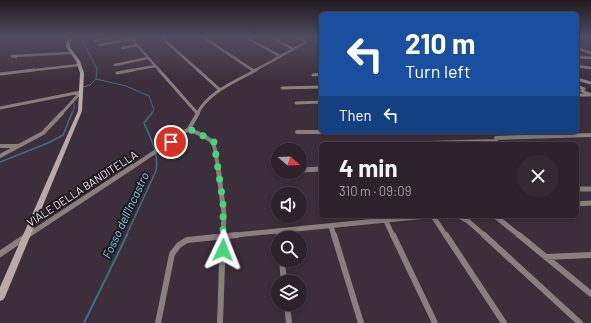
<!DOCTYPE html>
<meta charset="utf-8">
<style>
:root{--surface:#2d222c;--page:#352a34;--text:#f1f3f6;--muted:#a7a4a9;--line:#483f48}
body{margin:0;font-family:Barlow,sans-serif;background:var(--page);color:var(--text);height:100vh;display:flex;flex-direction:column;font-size:15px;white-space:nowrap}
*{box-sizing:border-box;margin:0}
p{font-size:13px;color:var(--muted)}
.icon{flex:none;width:22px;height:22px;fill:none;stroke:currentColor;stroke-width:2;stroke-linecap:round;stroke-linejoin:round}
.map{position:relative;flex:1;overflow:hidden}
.panel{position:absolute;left:319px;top:142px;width:260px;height:76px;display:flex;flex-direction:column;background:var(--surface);border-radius:6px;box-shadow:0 2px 6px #0003,0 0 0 1px var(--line)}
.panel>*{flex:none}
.guide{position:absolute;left:319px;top:12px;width:260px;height:122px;border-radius:6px;box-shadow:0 2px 6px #0003,0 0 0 1px var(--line);background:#1a4fa0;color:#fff;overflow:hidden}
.needle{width:26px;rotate:109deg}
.tools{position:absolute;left:271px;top:143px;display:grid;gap:8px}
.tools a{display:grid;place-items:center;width:36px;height:36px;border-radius:50%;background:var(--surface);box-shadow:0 2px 6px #0003,0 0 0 1px var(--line);font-size:20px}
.pin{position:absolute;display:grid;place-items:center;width:34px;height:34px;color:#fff;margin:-17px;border:2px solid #fff;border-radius:50%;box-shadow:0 1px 4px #0007}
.me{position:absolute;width:44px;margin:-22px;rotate:2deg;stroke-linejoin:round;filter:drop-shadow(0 0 3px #0008)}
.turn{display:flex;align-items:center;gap:14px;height:84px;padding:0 20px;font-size:18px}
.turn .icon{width:52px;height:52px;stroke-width:2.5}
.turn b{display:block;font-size:28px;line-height:34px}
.then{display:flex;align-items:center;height:38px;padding:0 20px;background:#0003;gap:8px;font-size:15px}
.round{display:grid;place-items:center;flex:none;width:42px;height:42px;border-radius:21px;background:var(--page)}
.headline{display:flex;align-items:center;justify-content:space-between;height:68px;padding:0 20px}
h1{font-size:24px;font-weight:700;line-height:30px}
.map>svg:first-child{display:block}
</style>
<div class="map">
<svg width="591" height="323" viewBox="0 0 591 323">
<rect width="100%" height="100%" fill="#3c2e3a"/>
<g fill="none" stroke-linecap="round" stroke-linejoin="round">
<path stroke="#3e6f88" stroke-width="1" d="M84,37V44L97,69L96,79L126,86L149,96L154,110L151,114
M83,87L90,85L96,79
M72,114L74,109V101"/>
<path stroke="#3e6f88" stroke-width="1.5" d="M0,162L48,143L63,135L72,113
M126,236L156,171C159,153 151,139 144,123L152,113"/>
<path stroke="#3e6f88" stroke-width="2" d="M84,323L127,235"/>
<path stroke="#897f7d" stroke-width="2.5" d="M130,37L160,71
M161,37L199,71
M203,37L254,71
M245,37L280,56
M271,37L293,49
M95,41L108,37
M99,45L132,39
M122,48L137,45
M577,48L591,53
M16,57L12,56L71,53
M577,57L591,58
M115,65L148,58
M577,66L591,68
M26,71L79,65
M127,71L155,66
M254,71L306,42L296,37"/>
<path stroke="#897f7d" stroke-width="3" d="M159,70L197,113
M198,70L220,90
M253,70L254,71
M117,73L133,70
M0,74L34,70
M313,75L321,74
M577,79L591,83
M577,86L584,89L582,91L591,95
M282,88L321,87
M577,95H589
M296,103L321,102
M0,108L81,92
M61,114L81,92
M197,114C209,91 235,82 256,70"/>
<path stroke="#897f7d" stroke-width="4" d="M189,129C216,142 214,138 218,168
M189,129L198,113
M297,132H321
M496,138L591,135
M396,144L496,141
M0,146H17
M0,156L43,133L62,113
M131,168L189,129"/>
<path stroke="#897f7d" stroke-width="5" d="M218,167L224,214L223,236
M300,170L321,169
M577,189H591
M577,204L591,203
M433,216L446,236
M459,216L468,221L485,236
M495,216L520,236
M386,221L393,236
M331,226L334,236
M278,231L279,236
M27,236L132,167
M226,236L427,216"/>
<path stroke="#897f7d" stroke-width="6" d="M279,235V238
M334,235L361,323
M393,235L435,323
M446,235L504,323
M484,235L580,323
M519,235L591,294
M0,254L28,235
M546,257L591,255
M282,260L284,282
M287,304L289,323
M158,323L172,254L179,245L187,240L237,235
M220,323L223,235"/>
<path fill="#b9aaa6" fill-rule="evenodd" d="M70,37H73L70,42V47L80,61L84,73L82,111L5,297L3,300L0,301V287L78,111L80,73L76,61L66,47V42Z"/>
</g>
<linearGradient id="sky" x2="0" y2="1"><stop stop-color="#211920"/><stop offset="0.45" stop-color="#504c60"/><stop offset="1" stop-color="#504c60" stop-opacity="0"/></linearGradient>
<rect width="591" height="82" fill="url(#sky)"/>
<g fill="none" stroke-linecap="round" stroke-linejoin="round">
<path stroke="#44d77a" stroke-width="7" stroke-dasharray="0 12.6" d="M171,142L189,129L212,140L214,142L223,202V250"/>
</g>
<g text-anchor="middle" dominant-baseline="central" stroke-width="4" stroke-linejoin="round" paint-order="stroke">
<g font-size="11" fill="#f8eff7" stroke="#1f191e">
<text transform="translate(82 188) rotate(-33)">VIALE DELLA BANDITELLA</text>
</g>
<g font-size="12" font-style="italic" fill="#7dccf5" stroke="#1f191e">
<text transform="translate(125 215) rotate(-65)">Fosso dell'Incastro</text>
</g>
</g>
</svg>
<div class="tools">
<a><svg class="needle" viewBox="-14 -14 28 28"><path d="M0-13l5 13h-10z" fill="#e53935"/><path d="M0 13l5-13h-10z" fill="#a7a4a9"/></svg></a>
<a><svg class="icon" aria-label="sound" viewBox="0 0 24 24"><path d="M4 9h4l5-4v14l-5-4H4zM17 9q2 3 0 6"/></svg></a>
<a><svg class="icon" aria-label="search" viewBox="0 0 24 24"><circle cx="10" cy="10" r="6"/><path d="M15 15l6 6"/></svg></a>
<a><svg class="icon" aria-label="layers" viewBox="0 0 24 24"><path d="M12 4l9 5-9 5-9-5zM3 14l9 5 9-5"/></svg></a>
</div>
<div class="pin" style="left:171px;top:142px;background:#d93025"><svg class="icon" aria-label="arrive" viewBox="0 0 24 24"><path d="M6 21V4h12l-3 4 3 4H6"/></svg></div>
<svg class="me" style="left:223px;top:250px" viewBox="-20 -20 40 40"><path d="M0-17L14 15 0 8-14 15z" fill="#44d77a" stroke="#fff" stroke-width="4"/></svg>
<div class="guide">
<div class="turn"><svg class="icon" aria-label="left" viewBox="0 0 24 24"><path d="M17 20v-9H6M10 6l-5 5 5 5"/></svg><div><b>210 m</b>Turn left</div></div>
<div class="then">Then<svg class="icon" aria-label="left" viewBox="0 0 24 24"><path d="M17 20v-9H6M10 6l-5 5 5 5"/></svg></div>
</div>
<section class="panel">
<div class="headline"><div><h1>4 min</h1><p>310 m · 09:09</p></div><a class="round"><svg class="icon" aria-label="close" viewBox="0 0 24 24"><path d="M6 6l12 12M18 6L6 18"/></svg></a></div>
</section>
</div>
